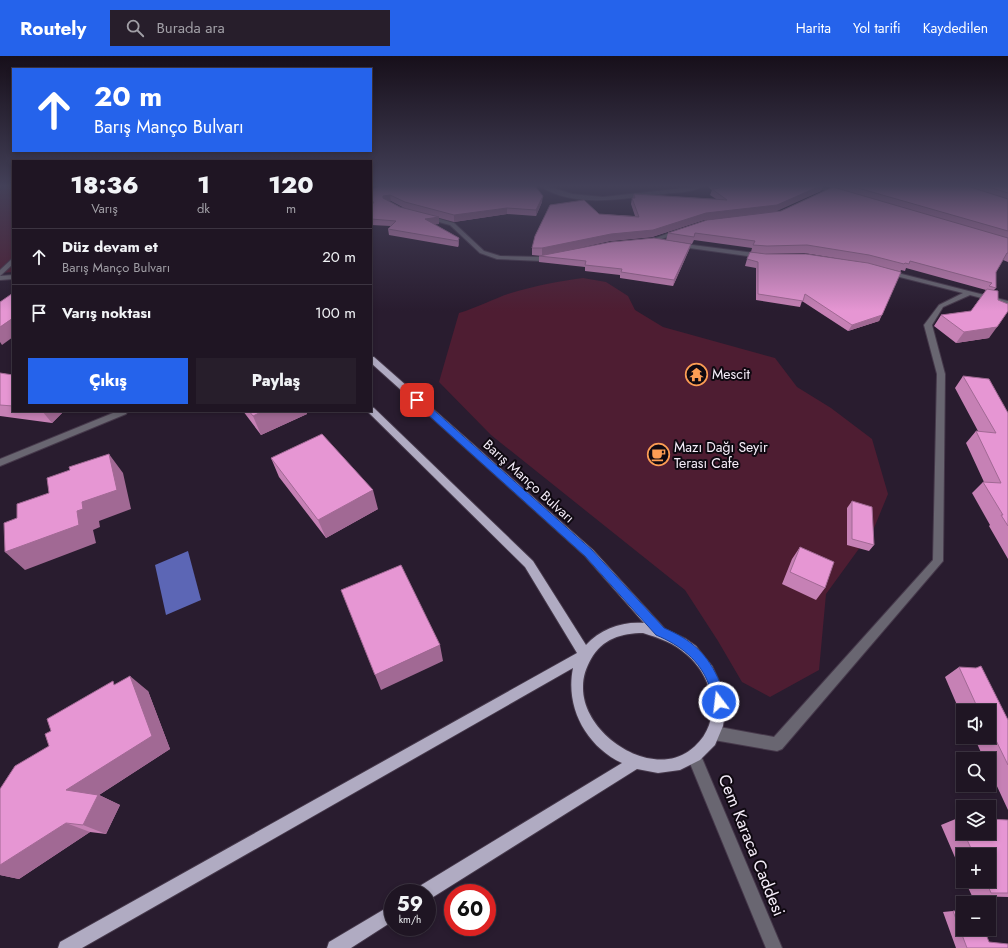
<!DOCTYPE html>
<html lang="tr">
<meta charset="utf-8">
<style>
:root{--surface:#1f1523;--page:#271e2b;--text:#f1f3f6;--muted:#a19fa6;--line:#3c3441;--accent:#2563eb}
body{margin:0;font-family:Jost,sans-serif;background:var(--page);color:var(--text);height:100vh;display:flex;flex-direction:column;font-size:15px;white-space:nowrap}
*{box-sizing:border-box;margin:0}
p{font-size:13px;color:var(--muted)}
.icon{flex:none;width:22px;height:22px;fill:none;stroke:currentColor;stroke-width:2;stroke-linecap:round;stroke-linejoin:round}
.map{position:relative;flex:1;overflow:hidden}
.panel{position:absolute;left:12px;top:104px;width:360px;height:252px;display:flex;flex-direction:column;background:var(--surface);border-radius:0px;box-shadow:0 2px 6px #0003,0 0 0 1px var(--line)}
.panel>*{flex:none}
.banner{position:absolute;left:12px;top:12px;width:360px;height:84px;border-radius:0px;box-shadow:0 2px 6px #0003,0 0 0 1px var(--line);background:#2563eb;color:#fff;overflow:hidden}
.fabs{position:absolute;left:956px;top:648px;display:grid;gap:8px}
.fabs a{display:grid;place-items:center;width:40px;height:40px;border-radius:0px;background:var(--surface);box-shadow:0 2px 6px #0003,0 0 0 1px var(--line);font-size:20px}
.speed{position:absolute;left:384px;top:828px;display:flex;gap:8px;font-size:20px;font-weight:700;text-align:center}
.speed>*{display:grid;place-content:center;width:52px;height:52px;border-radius:50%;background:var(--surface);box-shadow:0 2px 6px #0003,0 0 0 1px var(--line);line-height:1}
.speed small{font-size:10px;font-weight:400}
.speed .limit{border:6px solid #d22;background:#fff;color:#111}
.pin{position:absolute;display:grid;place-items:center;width:34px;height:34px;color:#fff;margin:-17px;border-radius:8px;box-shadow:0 2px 6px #0006}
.me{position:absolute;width:44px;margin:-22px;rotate:345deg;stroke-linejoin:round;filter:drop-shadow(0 0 3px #0008)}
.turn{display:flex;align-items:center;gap:14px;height:84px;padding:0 16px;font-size:18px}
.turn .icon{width:52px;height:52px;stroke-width:2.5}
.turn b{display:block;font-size:28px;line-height:34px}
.eta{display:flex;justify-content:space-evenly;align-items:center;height:68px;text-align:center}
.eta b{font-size:24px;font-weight:800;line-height:28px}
.cta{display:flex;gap:8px;margin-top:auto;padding:8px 16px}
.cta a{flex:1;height:46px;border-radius:0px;background:var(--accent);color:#fff;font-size:16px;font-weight:800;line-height:46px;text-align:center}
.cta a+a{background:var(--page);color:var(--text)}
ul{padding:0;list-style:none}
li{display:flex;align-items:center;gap:12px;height:56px;padding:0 16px;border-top:1px solid var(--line)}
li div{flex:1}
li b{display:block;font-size:15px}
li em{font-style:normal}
header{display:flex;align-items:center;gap:24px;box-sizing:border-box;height:56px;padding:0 20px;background:var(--accent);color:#fff}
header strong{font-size:19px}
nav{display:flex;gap:22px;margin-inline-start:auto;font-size:14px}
.search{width:280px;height:36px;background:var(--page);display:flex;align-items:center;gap:10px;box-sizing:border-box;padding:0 14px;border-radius:0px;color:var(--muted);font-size:15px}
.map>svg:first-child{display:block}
</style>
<header>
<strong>Routely</strong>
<div class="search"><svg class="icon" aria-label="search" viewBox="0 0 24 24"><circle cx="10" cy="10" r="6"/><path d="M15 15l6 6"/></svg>Burada ara</div>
<nav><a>Harita</a><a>Yol tarifi</a><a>Kaydedilen</a></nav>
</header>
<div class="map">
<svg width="1008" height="892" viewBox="0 0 1008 892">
<rect width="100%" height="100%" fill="#291c2f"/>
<path fill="#4e1d32" d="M8,130H13V216L0,217V135Z
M583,222L606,226L628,240L635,254L663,271L775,302L797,331L831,352L872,383L888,438L874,472L826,538L819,614L770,641L742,626L718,585L685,534L491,379L439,326L459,257C477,252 493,243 511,237C534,230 559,225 583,222Z"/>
<path fill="#5c66b5" d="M188,495L201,544L166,559L155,509Z"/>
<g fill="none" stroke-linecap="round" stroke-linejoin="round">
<defs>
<path id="minor" d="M540,130H547L572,138L603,141L703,130C692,137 677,136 664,138C626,142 574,153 540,130Z
M812,130H820L842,138L837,139Z
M426,159L454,167L484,195L500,200L542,201L553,198L556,200L542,205L497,203L480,197L450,169L424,162V160Z
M680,173L683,175L682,176L653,186L650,184Z
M677,187L762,198L765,200L762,202L675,190L674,189Z
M13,202V208L0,220V214Z
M886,214L1008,245V249L970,239L943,251L932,269L945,318L943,505L782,693L777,695L714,684L709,682L707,677L709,672L714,670L774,681L933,504L937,318L924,269L939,249L963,237L884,217V215Z
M13,219V223L0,224V220Z
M118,355L127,356L126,358L0,410V403Z
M694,693L699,695L782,892H766L687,700L689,695Z"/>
<path id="major" d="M371,301H374L593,494L665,573L686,583L696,590L712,610L720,627L726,648L723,670L715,689L700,704L680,714L658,717L637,713L430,843L427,844V837H416L418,831L622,707C586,690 565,651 573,612L82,892H58L60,886L577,597L525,511L368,356L371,355V351L374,352L533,505L586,589C600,573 623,565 644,567L585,500L371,307ZM643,577C659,582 674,587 686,598C716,623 724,670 689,695C649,723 582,677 583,631C583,620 586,612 591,603C602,583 622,577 643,577Z
M393,848V865L351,892H327L329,886Z"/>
</defs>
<use href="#minor" stroke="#46394b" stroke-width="2"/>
<use href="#major" stroke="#46394b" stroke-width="2"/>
<use href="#minor" fill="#696671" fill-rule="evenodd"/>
<use href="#major" fill="#b0abc2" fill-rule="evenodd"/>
</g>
<path fill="#c681b5" d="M707,130H823L821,135L775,155H781L831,132L826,130H1008V206L1003,204L996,216V232L994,234L989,282L956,287L934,270L941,259L971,255L986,234L906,212L905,215L901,214L879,265L848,275L802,245L800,251L756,244V212L745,210L747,203L898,215L865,207L804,197L764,198L751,196L752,192L694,184L692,188L666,184L668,177L770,156L704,164L652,181L610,185L542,200L532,199V192L599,158L635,160L631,148L632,142H633L634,138L716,143L710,139L712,134Z
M371,133L542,146L536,160L507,158L454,166L406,153L391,145H389L400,151L439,168H434L459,182V188L458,191L389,179L388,173L391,170L371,169Z
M691,188L689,194L673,230L620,222V219L585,215V211L539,206V200Z
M0,317L13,319V355H64L52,367L0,360Z
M963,320L1008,357V503L989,470L990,469L972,437L983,426H984L966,387L976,375H978L955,332Z
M243,355H306L307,358L261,379Z
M271,402L378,453L326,482L279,421Z
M852,445L874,489L869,495L847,489V452Z
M800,491L825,532L816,544L782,528L792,503Z
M959,611L1008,664V754L989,713V703H984L974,681H989V655H963V663L945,621Z
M116,628L148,635L170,693L99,739L120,749L106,778L90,776L19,823L0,819V733L49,690L51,675Z
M958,762L963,763V777H989L1008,764V841L972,840L965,825H989V799H963V820L941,769Z
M953,855L989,886L1008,892H956L943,856Z"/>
<path fill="#a16994" d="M820,130H823L821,135L775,156L704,164L652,181L610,185L542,200V192L706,157Z
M390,139L391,145L384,146L383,140Z
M543,140L542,146L536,160V154Z
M507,152V158L454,166V159Z
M439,161V168L426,170L425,163Z
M459,182V188L458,191V185Z
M691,188L689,194L673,230L674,224Z
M882,259L879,265L848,275L852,269Z
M13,262V281L2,289L0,286V271Z
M997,271L989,282L956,287L964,276Z
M42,355H64L52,367Z
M263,355H306L307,358L261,379L253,360Z
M109,398L123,417L131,453L99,465L100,471L93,474L96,487L25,514L5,496L77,455Z
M373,434L378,453L326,482L318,464Z
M440,589L443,605L381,634L375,619Z
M130,620L148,635L170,693L99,739L120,749L106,778L83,769L66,734Z
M66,767L90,776L19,823L0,819V809Z"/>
<path fill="#e696d3" stroke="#a16994" d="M380,130H535L543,140L536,154L507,152L454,159L405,146L390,139L383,140V142L400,151L439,161L425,163L459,182L458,185L388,173L396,165L371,163V150L374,146H371V133Z
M717,130H820L777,149L706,157L653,174L611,178L542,192H532L535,180L550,149L584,144L599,158L639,161L632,142H635L634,138L727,144L712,133L720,132Z
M851,130H967L1008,143V175Z
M986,130H1008V137Z
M833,131L1008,182V197H1007L996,216V232L989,230L992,227L910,205L909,208L905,207L904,208L869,199L807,189L767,190L753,189L755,185L695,177L694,181L668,177L707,164L781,155Z
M654,182L691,188L674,224L621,216L622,213L585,209L586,205L539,200L611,186Z
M750,196L766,198H806L868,207L901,216L882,259L852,269L805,238L803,245L758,238V206L747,203Z
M987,233L998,235V244L1008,248V255L997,271L964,276L941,259L971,255Z
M13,237V262L0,271V246Z
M0,317L13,319V350L0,349Z
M963,320L989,323L1008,357V470L1001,459H1003L983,426L1001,427L976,375L996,377Z
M249,355H263L253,360Z
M322,378L373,434L318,464L271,402Z
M109,398L117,434L82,446L83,453L77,455L79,469L5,496L4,467L17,462V448L49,437L47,422L70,414L69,411Z
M852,445L872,451L874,489L852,483Z
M800,491L834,506L825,532L790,516Z
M401,509L440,589L375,619L341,534Z
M981,610L1008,664V709L989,670V655H979L959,611L976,612Z
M130,620L152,680L66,734L98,739L83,769L66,767L0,809V733L15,710L49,690L45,678L51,675L47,663L113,625L114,629Z
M958,762L963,763V774Z
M989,763L1008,764V837H991L986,825H989V799H974L964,777H989Z
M953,855H963V873H984L989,886L1008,888V892H967Z"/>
<linearGradient id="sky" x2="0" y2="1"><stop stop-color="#170f1a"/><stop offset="0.51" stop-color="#434058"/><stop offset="1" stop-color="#434058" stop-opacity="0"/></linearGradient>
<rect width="1008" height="255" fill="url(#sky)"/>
<path fill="#2563eb" stroke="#184099" d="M417,341L420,342L592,494L664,572C692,584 708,598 720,627C723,634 727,644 724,651L719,652L715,651C712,644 712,636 709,629C700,604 680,589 656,579L585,500L414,346L413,344Z"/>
<defs>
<symbol id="temple-ring" viewBox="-11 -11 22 22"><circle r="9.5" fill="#0f0911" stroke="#fc9d54" stroke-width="1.5"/><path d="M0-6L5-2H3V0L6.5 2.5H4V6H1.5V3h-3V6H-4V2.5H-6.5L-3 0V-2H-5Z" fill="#fc9d54"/></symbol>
<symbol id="cafe-ring" viewBox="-11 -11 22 22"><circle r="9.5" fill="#0f0911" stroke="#fc9d54" stroke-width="1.5"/><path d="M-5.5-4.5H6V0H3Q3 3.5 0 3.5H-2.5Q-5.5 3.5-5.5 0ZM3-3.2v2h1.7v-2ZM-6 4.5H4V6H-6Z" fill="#fc9d54"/></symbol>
</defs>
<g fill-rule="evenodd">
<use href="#temple-ring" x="684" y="306" width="25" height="25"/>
<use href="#cafe-ring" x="646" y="386" width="25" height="25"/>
</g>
<g text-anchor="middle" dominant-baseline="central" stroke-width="4" stroke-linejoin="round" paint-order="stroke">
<g font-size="14" fill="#f5edf9" stroke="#0f0911" text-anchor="start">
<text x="712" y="318">Mescit</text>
<text x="674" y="391">Mazı Dağı Seyir<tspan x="674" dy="16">Terası Cafe</tspan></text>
</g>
<g font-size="14" fill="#f5edf9" stroke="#0f0911">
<text transform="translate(529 425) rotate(42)">Barış Manço Bulvarı</text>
</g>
<g font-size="17" fill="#f5edf9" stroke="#0f0911">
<text transform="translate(752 789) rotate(68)">Cem Karaca Caddesi</text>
</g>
</g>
</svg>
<div class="fabs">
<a><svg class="icon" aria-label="sound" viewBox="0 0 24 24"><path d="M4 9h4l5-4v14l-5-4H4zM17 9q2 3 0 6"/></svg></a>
<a><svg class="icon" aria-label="search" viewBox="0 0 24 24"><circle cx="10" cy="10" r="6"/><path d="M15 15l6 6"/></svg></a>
<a><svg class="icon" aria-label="layers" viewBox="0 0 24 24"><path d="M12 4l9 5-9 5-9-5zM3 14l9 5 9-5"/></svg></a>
<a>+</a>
<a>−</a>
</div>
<div class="speed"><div>59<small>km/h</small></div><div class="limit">60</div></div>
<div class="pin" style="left:417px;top:344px;background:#d93025"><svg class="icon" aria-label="arrive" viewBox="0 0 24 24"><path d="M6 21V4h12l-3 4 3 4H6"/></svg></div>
<svg class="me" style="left:719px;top:646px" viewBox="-20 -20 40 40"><circle r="17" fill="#2563eb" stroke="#fff" stroke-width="3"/><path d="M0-11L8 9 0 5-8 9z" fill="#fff"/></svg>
<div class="banner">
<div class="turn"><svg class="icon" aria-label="ahead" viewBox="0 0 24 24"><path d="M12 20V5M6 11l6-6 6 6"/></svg><div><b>20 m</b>Barış Manço Bulvarı</div></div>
</div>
<section class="panel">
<div class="eta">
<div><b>18:36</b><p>Varış</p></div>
<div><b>1</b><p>dk</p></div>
<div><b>120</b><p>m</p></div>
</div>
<ul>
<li><svg class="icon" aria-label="ahead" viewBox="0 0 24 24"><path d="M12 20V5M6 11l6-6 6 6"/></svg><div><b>Düz devam et</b><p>Barış Manço Bulvarı</p></div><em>20 m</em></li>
<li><svg class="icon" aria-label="arrive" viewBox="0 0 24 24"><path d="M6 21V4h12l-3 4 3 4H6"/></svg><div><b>Varış noktası</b></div><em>100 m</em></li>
</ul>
<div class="cta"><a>Çıkış</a><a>Paylaş</a></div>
</section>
</div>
